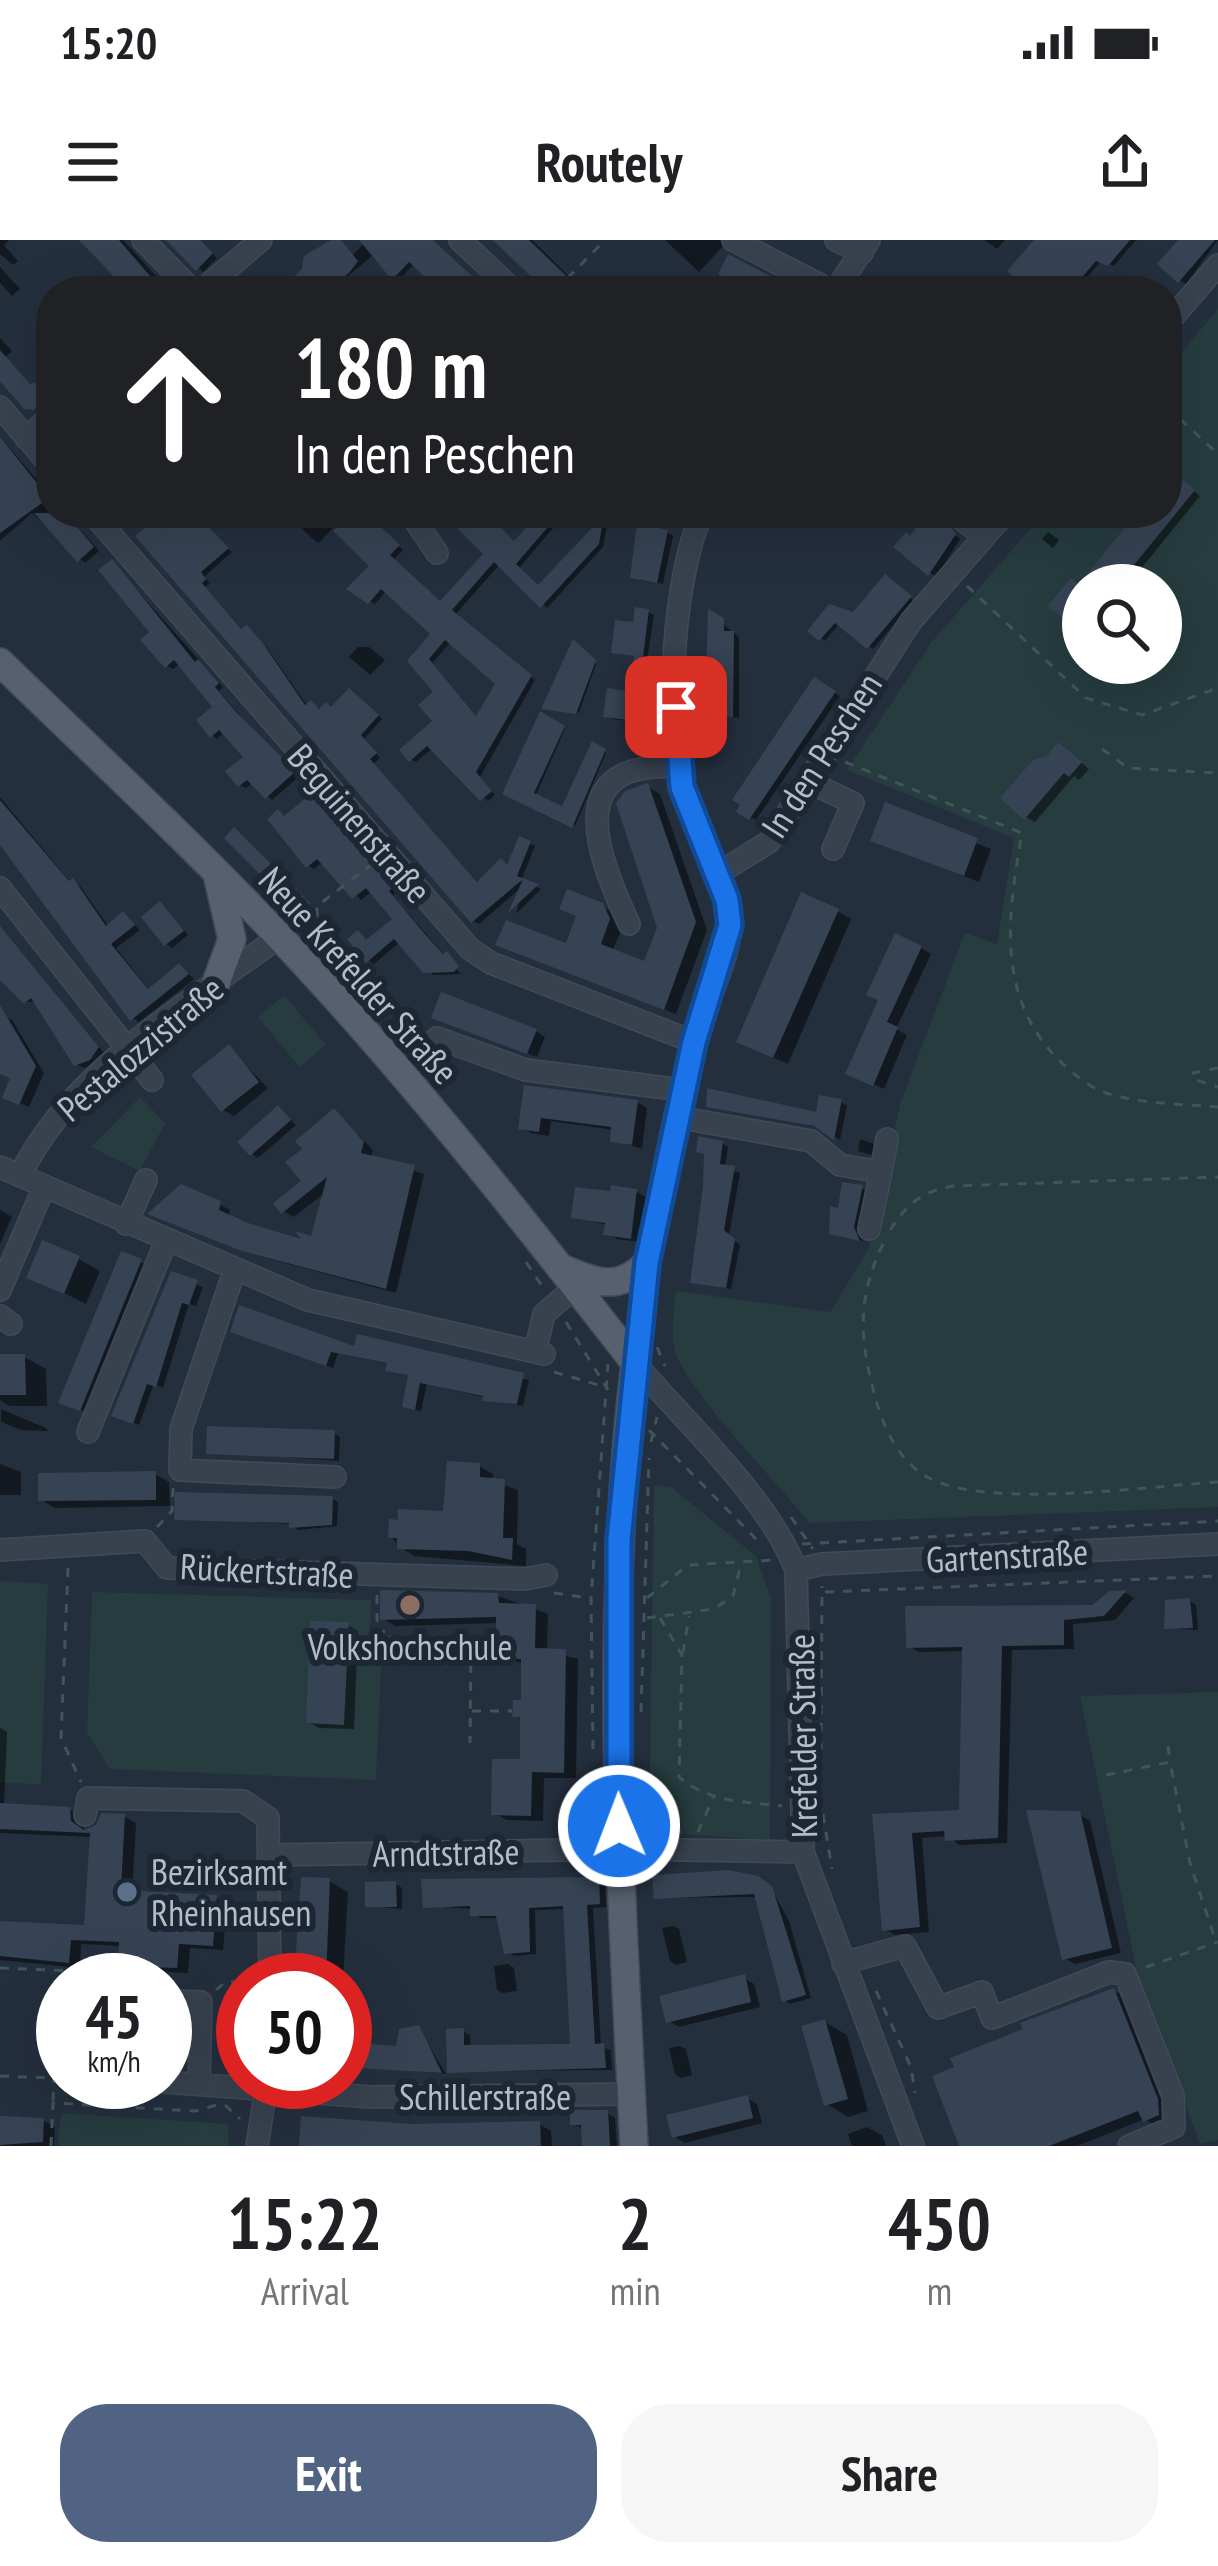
<!DOCTYPE html>
<meta charset="utf-8">
<style>
:root{--surface:#fff;--page:#f6f6f6;--text:#202124;--muted:#757577;--accent:#506383}
body{margin:0;font-family:"PT Sans Narrow",sans-serif;background:var(--page);color:var(--text);height:100vh;display:flex;flex-direction:column;font-size:45px;white-space:nowrap}
*{box-sizing:border-box;margin:0}
p{font-size:39px;color:var(--muted)}
.icon{flex:none;width:66px;height:66px;fill:none;stroke:currentColor;stroke-width:2;stroke-linecap:round;stroke-linejoin:round}
.map{position:relative;height:1906px;overflow:hidden}
.details{display:flex;flex-direction:column;background:var(--surface);flex:1}
.details>*{flex:none}
.hud{position:absolute;left:36px;top:36px;width:1146px;height:252px;border-radius:48px;box-shadow:0 12px 48px #0002;background:#202124;color:#fff;overflow:hidden}
.tools{position:absolute;left:1062px;top:324px;display:grid;gap:24px}
.tools a{display:grid;place-items:center;width:120px;height:120px;border-radius:50%;background:var(--surface);box-shadow:0 12px 48px #0002;font-size:60px}
.speed{position:absolute;left:36px;top:1713px;display:flex;gap:24px;font-size:60px;font-weight:700;text-align:center}
.speed>*{display:grid;place-content:center;width:156px;height:156px;border-radius:50%;background:var(--surface);box-shadow:0 12px 48px #0002;line-height:1}
.speed small{font-size:30px;font-weight:400}
.speed .limit{border:18px solid #d22;background:#fff;color:#111}
.pin{position:absolute;display:grid;place-items:center;width:102px;height:102px;color:#fff;margin:-51px;border-radius:24px;box-shadow:0 6px 18px #0006}
.me{position:absolute;width:132px;margin:-66px;rotate:359deg;stroke-linejoin:round;filter:drop-shadow(0 0 9px #0008)}
.turn{display:flex;align-items:center;gap:42px;height:252px;padding:0 60px;font-size:54px}
.turn .icon{width:156px;height:156px;stroke-width:2.5}
.turn b{display:block;font-size:84px;line-height:102px}
.eta{display:flex;justify-content:space-evenly;align-items:center;height:204px;text-align:center}
.eta b{font-size:72px;font-weight:600;line-height:84px}
.primary-button{display:flex;gap:24px;margin-top:auto;padding:24px 60px}
.primary-button a{flex:1;height:138px;border-radius:48px;background:var(--accent);color:#fff;font-size:48px;font-weight:600;line-height:138px;text-align:center}
.primary-button a+a{background:var(--page);color:var(--text)}
.status{display:flex;justify-content:space-between;align-items:center;height:84px;padding:0 60px;background:var(--surface);direction:ltr}
.status svg{height:33px;fill:currentColor}
header{display:flex;justify-content:space-between;align-items:center;height:156px;padding:0 60px;background:var(--surface);font-size:54px;font-weight:600}
.map>svg:first-child{display:block}
</style>
<div class="status"><b>15:20</b><svg viewBox="0 0 49 12"><path d="M0 12V9h3v3zM5 12V6h3v6zM10 12V3h3v9zM15 12V0h3v12zM26 1h20v11H26zM47 4h2v5h-2z"/></svg></div>
<header><svg class="icon" aria-label="menu" viewBox="0 0 24 24"><path d="M4 6h16M4 12h16M4 18h16"/></svg>Routely<svg class="icon" aria-label="share" viewBox="0 0 24 24"><path d="M12 15V3M7 8l5-5 5 5M5 13v7h14v-7"/></svg></header>
<div class="map">
<svg width="1218" height="1906" viewBox="0 0 1218 1906">
<rect width="100%" height="100%" fill="#242f3e"/>
<path fill="#263c3f" fill-rule="evenodd" d="M1218,69V1267L809,1283C781,1245 680,1145 674,1107C671,1089 674,1069 676,1051L830,1072L868,1010L901,861L965,693L997,704L1014,598L847,530L931,403L1044,273H1167V129ZM1083,345H1161V423H1083Z
M284,755L326,805L299,827L258,777Z
M140,857L165,883L140,931L91,907Z
M654,1245L671,1247L756,1316L771,1359L770,1600L649,1592Z
M0,1341L48,1344L41,1544L0,1543Z
M92,1352L371,1360L370,1389L382,1406L376,1540L110,1529L87,1493Z
M1218,1452V1900L1200,1904L1137,1732L1080,1456Z
M61,1873L228,1884L229,1906H58Z"/>
<path fill="#0007" fill-rule="evenodd" d="M0,0H9L4,5L18,21L13,25L0,14Z
M85,0H123L170,51H132Z
M170,0H199L217,18L203,32Z
M367,0H433L487,51H444L415,23L399,40L374,14L331,51H283L352,16Z
M502,0H532L584,51H554Z
M665,0H720L725,4L699,32Z
M984,0H1005L997,9Z
M1038,0H1136L1114,26L1101,21L1076,51H1032Z
M1182,0H1218L1186,44L1180,40Z
M0,27L20,49L12,56L0,43Z
M247,36L252,38L264,51H233Z
M0,98L12,111L5,117L32,147L51,146V163L41,171L26,166L0,137Z
M0,197L51,256V273H66L99,311L85,323L32,273L0,301Z
M1180,240L1200,256L1139,331L1149,340L1145,345H1083V381L1080,386L1072,382L1080,347L1141,273H1167V242Z
M189,273L232,312L204,337L210,343L205,347L243,391L253,392L267,408L308,467L333,470L355,455L382,479L364,499L380,518L373,524L479,644L510,627L521,600L535,606L521,641L541,649L516,674L523,646L479,684L473,681L139,297L168,291Z
M251,273H280V274L267,288Z
M314,273H365L403,310L393,320L441,364L487,314L448,273H484L515,304L538,279L532,273H566L519,328L540,348L608,281L603,307L547,368L500,324L455,375L535,440L480,537L495,555L488,561L433,508L416,522L411,519L436,481L437,453L411,421L435,394L387,350L375,364L351,349L373,326L334,287L319,303L314,300L300,287ZM451,402L499,443L478,478L432,423Z
M935,278L960,299L936,337L897,307Z
M667,292L673,296L663,344L639,340Z
M1048,292L1059,300L1053,308L1042,299Z
M112,322L223,447L219,451L243,479L300,536L272,560L253,542L246,548L240,545L247,518L225,492L217,499L212,495L216,467L180,423L173,429L167,426Z
M890,340L914,361L873,409L840,383L825,401L811,391L854,376Z
M648,372L654,375L647,421L652,424L649,484L612,479L606,476L631,454L637,416L620,414Z
M711,374L739,397V478L708,475Z
M574,403L596,424L579,473L546,469Z
M358,407H369L385,420L370,435L349,417Z
M815,441L840,456L756,580L740,571Z
M541,475L565,489L535,557L564,570L593,505L606,513L575,586L506,553Z
M1068,511L1089,529L1079,540L1074,536L1035,582L1026,577Z
M648,547L660,554L707,690L676,774L511,710L568,707L579,677L602,666L615,674L622,688L612,712L646,725L660,688Z
M0,557L71,643L80,646L109,687L124,675L140,690L116,708L150,751L180,726L194,739L139,782L133,778L0,599Z
M311,557L397,652L393,656L461,734L433,735L400,702L374,724L368,720L358,694L369,702L396,679L372,651L361,660L324,621L314,629L308,625L279,573L285,576Z
M886,566L991,609L979,642L888,607Z
M161,665L188,695L172,708L166,704Z
M837,671L851,679L788,824L754,809Z
M0,687L104,813L97,823L84,828L76,824L37,762H26L0,735Z
M921,708L931,714L896,789L907,795L884,849L859,838Z
M0,775L12,780L44,833L29,867L15,861L14,838L0,832Z
M444,782L536,791L545,797L537,817Z
M229,808L268,848L234,876L223,870Z
M527,848L637,862L647,868L642,909L613,900L614,890L551,881L549,896L531,893L521,887Z
M841,862L847,866L840,900L821,888L714,865L818,875Z
M279,869L296,885L258,918L252,914Z
M334,871L373,910L371,918L424,934L396,1053L256,1015L161,978L219,964L230,970L228,977L309,1005L327,951L294,977L283,971L305,941L306,909Z
M860,899L877,905L875,916L858,911Z
M722,903L728,907L725,928L740,933L729,996L740,1005L731,1049L693,1041Z
M862,948L868,952L859,992L863,1001L839,996L832,993Z
M578,950L637,952L647,958L640,1002L617,999L606,993L607,985L574,976Z
M0,970L12,977L0,1004Z
M122,1015L147,1025L87,1172L70,1166Z
M78,1019L100,1031L86,1064L30,1036Z
M173,1035L203,1047L196,1066L189,1064L163,1148L154,1144L139,1185L120,1178Z
M240,1094L356,1110L529,1140L523,1166L427,1144L421,1171L412,1169L411,1136L389,1129L390,1124L338,1113L333,1128Z
M0,1117H24L46,1129L47,1166H9L0,1160Z
M1,1169L46,1188L48,1191L21,1190L1,1182Z
M334,1193L340,1197L339,1221L209,1212Z
M0,1224L21,1232V1255H0Z
M479,1226L493,1234V1241L518,1250L517,1304L526,1309V1326L414,1316L400,1307L391,1296L446,1274Z
M155,1234L169,1242L170,1266L55,1268L41,1260Z
M332,1259L338,1262L337,1286L298,1290L292,1284L177,1278Z
M1126,1353L1134,1358L1115,1380L1073,1384L1074,1409L1012,1410L1007,1603L959,1605L948,1596L922,1598L929,1692L895,1695L885,1689L875,1577L962,1573L965,1411L919,1412L909,1406L1093,1368L1111,1354Z
M498,1356L548,1374L547,1411L578,1419L576,1538H544L543,1581L507,1580L494,1573L523,1522V1480L515,1475L524,1463V1424L498,1416L499,1383L396,1386L383,1379Z
M1190,1361L1196,1365L1198,1390L1167,1388Z
M348,1385L358,1391L354,1489L319,1488L309,1482Z
M0,1488L7,1492L4,1566L69,1569L80,1576L85,1593L125,1577L136,1583L132,1654L216,1658L227,1664L223,1710L190,1708L188,1733L132,1730L121,1724L122,1706L81,1704L80,1728L0,1720V1684L86,1688L93,1597L0,1593Z
M1079,1574L1090,1581L1121,1713L1075,1724L1064,1718Z
M598,1640L605,1644L606,1667L593,1668L601,1807L611,1810L612,1830L450,1831L463,1791L470,1795L471,1808L574,1807L566,1669L535,1670L536,1714L514,1716L507,1712L500,1678H480L473,1669L425,1666Z
M329,1641L348,1652L343,1740H299Z
M396,1644L402,1648V1669L368,1666Z
M770,1646L789,1681L811,1758L790,1764L784,1760L758,1657L657,1658Z
M673,1686L679,1689L687,1722L676,1725L670,1721L662,1688Z
M508,1724L514,1728L517,1751L503,1753L497,1750L494,1726Z
M744,1738L754,1744L760,1767L679,1787L669,1781Z
M1114,1751L1127,1758L1171,1882L1158,1887L1145,1879L1077,1906H962Z
M825,1782L847,1795L868,1871L848,1877L827,1864Z
M419,1789L446,1834L361,1826L399,1809Z
M679,1806L686,1809L692,1835L681,1838L675,1834L669,1808Z
M747,1858L757,1864L762,1883L685,1903L675,1897L670,1877Z
M607,1873L615,1878L617,1906H585L581,1888L573,1883Z
M0,1879L44,1881L55,1887L54,1906H0Z
M539,1884L551,1891L552,1906H302L411,1887Z
M867,1887L882,1895L886,1906H852L848,1894Z"/>
<path fill="#364354" fill-rule="evenodd" d="M79,0H119L163,51H128Z
M166,0H200L213,13L196,31Z
M331,0H341L358,21L349,33L327,51H279L302,29L304,16Z
M359,0H433L488,51H439L409,22L392,40Z
M493,0H529L582,51H546Z
M1034,0H1130L1108,26L1096,21L1070,51H1030L1007,31Z
M1178,0H1215L1178,43L1157,24Z
M728,14L799,51H732L720,46L724,37L718,34Z
M0,110L30,144L45,139L51,146V155L34,170L24,169L0,141Z
M0,197L49,258L0,293Z
M1167,227L1195,250L1134,325L1144,333L1134,345H1102L1088,333L1122,291L1138,273H1167Z
M34,273H66L94,307L77,322Z
M184,273H195L229,308L201,332L206,339L202,343L241,389L247,385L262,402L305,465L311,460L319,469L326,462L331,467L349,448L379,475L361,495L377,513L370,519L477,642L501,618L507,625L519,596L531,601L517,636L539,644L508,673L523,639L471,683L135,296L156,278L166,289Z
M351,273H366L400,305L390,315L440,361L483,314L442,273H486L514,301L539,273H560L516,324L538,345L604,275L599,304L540,368L494,322L452,370L532,435L476,532L492,551L480,561L427,506L409,522L399,510L432,481L418,465L433,452L407,421L430,394L381,349L368,364L346,349L369,326L333,291ZM445,400L495,444L476,476L429,419Z
M927,273H939L956,294L928,336L893,307L906,292L910,296Z
M637,283L668,290L657,343L630,338Z
M112,319L195,422L198,419L219,443L215,447L237,473L296,531L265,559L247,540L238,547L225,531L243,517L219,490L210,498L196,480L212,467L174,420L165,428L140,400L149,392L98,330Z
M885,334L912,356L867,409L835,383L819,401L807,391L829,364L853,372Z
M1071,338L1083,348V367L1071,385L1048,366Z
M635,367L649,369L643,417L648,418L644,482L603,477L607,448L629,451L634,416L611,413L615,380L633,382Z
M708,369L724,378V391H734L733,477L705,476Z
M573,399L596,420L576,474L541,469Z
M814,437L836,451L749,580L736,572L740,565L732,560Z
M540,471L565,486L534,553L562,566L592,501L606,509L572,588L502,554Z
M1058,502L1082,522L1069,537L1064,533L1024,580L1000,558L1033,520L1047,516Z
M648,543L696,682L664,770L495,705L506,680L566,703L576,676L559,669L567,649L603,663L610,679L601,704L644,721L657,688L616,563L625,551Z
M311,554L393,648L389,651L424,693L443,714L447,711L459,726L454,732L423,733L394,699L366,723L347,699L358,690L366,700L392,679L366,648L352,659L317,619L306,628L267,579L278,569L284,576Z
M0,560L69,641L73,638L106,686L123,671L135,685L111,704L148,749L179,723L189,734L130,781L0,605Z
M885,562L978,598L964,636L870,601Z
M234,587L310,663L299,673L224,598Z
M801,652L839,669L773,818L736,802Z
M160,661L184,691L164,706L141,677Z
M0,686L99,807L90,820L74,826L31,758L24,764L0,740Z
M895,693L922,706L887,782L898,787L873,846L845,834L878,760L866,755Z
M441,752L537,789L527,814L431,778Z
M0,765L36,826L19,865L2,858L10,838L0,834Z
M229,804L259,842L221,872L191,835Z
M524,845L638,860L632,905L610,902L611,887L541,878L539,892L518,889Z
M707,848L816,872L819,855L842,859L834,900L814,886L706,867Z
M278,865L291,880L250,916L237,902Z
M334,868L364,902L361,913L415,925L386,1049L242,1011L147,974L181,944L221,961L219,970L248,983L301,999L295,991L311,996L327,937L281,974L273,963L301,941L285,922L302,909L295,901Z
M698,896L723,901L720,924L735,926L724,990L735,999L726,1048L690,1043L703,946L704,914L696,912Z
M842,942L863,945L854,987L860,1001L829,994L830,966L838,968Z
M611,945L637,949L631,999L603,995L605,983L571,978L575,947L610,951Z
M42,1000L80,1016L64,1054L26,1038Z
M121,1011L142,1019L80,1171L58,1163Z
M171,1031L198,1040L189,1065L182,1063L156,1147L147,1144L133,1184L111,1176Z
M239,1065L354,1106L357,1094L524,1133L517,1164L482,1161L483,1156L420,1143L415,1170L402,1167L408,1135L385,1131L387,1123L331,1112L326,1126L230,1092Z
M0,1114H25L26,1155H0Z
M207,1186L335,1190L334,1219L206,1214Z
M447,1221L480,1223V1237L505,1239L503,1298H513L512,1320L468,1311L397,1309V1298H388L389,1279L398,1280V1269L443,1271Z
M156,1231V1260L38,1261V1233Z
M175,1252L333,1256L332,1285L289,1288V1283L174,1280Z
M380,1350L498,1353L499,1363L536,1364L535,1408L566,1409L564,1533L532,1532L531,1576L491,1575L492,1519H520V1477H512L513,1460H521V1419L495,1418L496,1377L380,1380Z
M1127,1350L1104,1376L1064,1380V1405L1002,1406L998,1598L945,1601L944,1591L912,1593L920,1687L882,1691L872,1574L959,1570L962,1407L906,1408L905,1366L1092,1365L1110,1351Z
M1190,1358L1193,1388L1164,1389L1165,1360Z
M310,1381L349,1382L344,1485L306,1483Z
M0,1563L70,1567L71,1581L84,1590L96,1585L101,1573L125,1574L121,1650L217,1655L213,1706L179,1704L177,1728L118,1726L119,1702L71,1700L69,1723L0,1716V1681L84,1685L90,1593L0,1589Z
M1026,1570L1080,1571L1112,1708L1062,1720Z
M729,1630L758,1636L772,1646L806,1755L782,1762L754,1654L654,1659L652,1635Z
M301,1637L330,1638L326,1740H294Z
M599,1637L600,1664L587,1665L595,1804L604,1803L606,1828L447,1833L446,1789L464,1788V1805L570,1804L563,1666L529,1668L530,1712L504,1714L496,1676H470V1666L423,1668L421,1639Z
M396,1641L397,1667H365V1642Z
M745,1734L751,1762L666,1783L659,1756Z
M1114,1748L1158,1859L1159,1875L1143,1882L1138,1871L1049,1906H959L932,1836L954,1827L950,1818L1023,1789L1020,1783Z
M825,1779L848,1859L824,1866L801,1786Z
M419,1785L442,1833L357,1828L359,1803L396,1806L399,1789Z
M748,1855L753,1878L672,1898L666,1875Z
M570,1870H608L610,1906H582L581,1885H570Z
M0,1876L44,1878L43,1902L0,1905Z
M301,1876L411,1884L540,1881L541,1906H299Z"/>
<g fill="none" stroke-linecap="round" stroke-linejoin="round">
<defs>
<path id="minor" d="M143,0L193,51
M460,0L514,51
M733,0L832,51
M836,0L862,13
M201,51L261,0
M835,51L869,0
M1167,84L1218,25
M0,167L51,226
M26,198L51,177
M92,273L470,709L491,723L694,802
M410,273L437,313
M702,273C673,338 664,483 683,552C695,592 724,629 730,670C736,711 705,762 694,801C664,906 648,1016 635,1123C685,1182 770,1260 796,1330L803,1612L913,1906
M954,273L984,297
M807,541L853,563L833,609
M717,634L769,602L911,381L1005,273
M0,648L152,840
M629,684C596,613 561,520 678,527
M437,798L526,830L682,850
M676,877L811,901L840,925L881,932L869,989
M0,927L308,1060L544,1114
M881,932L887,899
M20,936C70,831 187,765 279,697
M126,984L146,940
M235,1029L181,1189L180,1230L335,1237
M0,1050L44,947
M0,1076L11,1084
M535,1112L544,1074L575,1047
M88,1192L166,1001
M0,1310L145,1301L167,1328L524,1339L546,1335
M796,1330L822,1324L1218,1304
M85,1575L88,1558L243,1561L268,1578L270,1740
M272,1615L620,1609L803,1612
M843,1723L905,1706L938,1768L982,1752L992,1778L1109,1732L1125,1734L1173,1856L1174,1887L1129,1906
M165,1761L201,1762L199,1844
M164,1842L371,1857L632,1854
M257,1906L267,1842"/>
<path id="major" d="M0,422C103,522 207,618 304,723C422,851 529,987 635,1123C603,1384 621,1645 634,1906
M216,743L232,699L218,639
M561,1028C596,1042 618,1053 647,1023"/>
</defs>
<use href="#minor" stroke="#414a57" stroke-width="24"/>
<use href="#major" stroke="#414a57" stroke-width="30"/>
<path stroke="#3f5557" stroke-width="3" stroke-dasharray="9 9" stroke-linecap="butt" d="M555,51L605,0
M1167,167L1218,214
M967,346L1086,458L1142,475L1218,448
M1102,509L1128,528L1218,533
M845,522L1022,593C1008,672 996,752 1054,815C1067,829 1088,847 1106,853C1142,864 1181,864 1218,867
M322,707L329,693L317,678V666L371,625
M1218,828L1193,833V839L1218,847
M890,990C908,963 921,952 953,946L1218,937
M883,1004C859,1053 859,1093 872,1145C880,1179 895,1219 927,1237C986,1270 1148,1246 1218,1242
M526,1022L544,1049
M566,1082L608,1150
M657,1107L665,1126
M554,1132L602,1146
M649,1190L760,1303
M651,1202L657,1177
M791,1277L813,1309
M157,1287L172,1271L173,1248
M802,1304L1218,1281
M68,1328L61,1498L81,1542
M825,1352L1218,1336
M554,1353L590,1358
M377,1355V1392L389,1391L390,1398L471,1399L470,1503
M647,1358L688,1325L773,1320
M647,1378L714,1369L733,1356L741,1324
M660,1378L682,1415L679,1537C708,1562 745,1562 782,1566
M683,1413L689,1376
M472,1471H512
M641,1472L649,1218
M1168,1506L1170,1522
M593,1509L591,1358L608,1124
M821,1510L822,1346
M1106,1535L1170,1522L1190,1623L1216,1702
M823,1574L832,1629
M698,1592L713,1558
M1146,1727L1218,1702
M0,1728L74,1731L75,1740
M216,1750L225,1742H243
M876,1751L911,1827L915,1853
M0,1836L54,1838
M53,1861L54,1838H63
M225,1865L240,1879
M51,1906L53,1863L195,1871L217,1865"/>
<use href="#minor" stroke="#38414e" stroke-width="21"/>
<use href="#major" stroke="#56606e" stroke-width="27"/>
</g>
<g fill="none" stroke-linecap="round" stroke-linejoin="round">
<defs>
<path id="route" d="M619,1586V1300L647,1023L694,802L730,685L727,660L682,547L676,467"/>
</defs>
<use href="#route" stroke="#114b97" stroke-width="30"/>
<use href="#route" stroke="#1a73e8" stroke-width="21"/>
</g>
<circle fill="#8d6e63" stroke="#1d2633" stroke-width="4.5" cx="410" cy="1365" r="12"/>
<circle fill="#5c6f8a" stroke="#1d2633" stroke-width="4.5" cx="127" cy="1652" r="12"/>
<g text-anchor="middle" dominant-baseline="central" stroke-width="12" stroke-linejoin="round" paint-order="stroke">
<g font-size="36" fill="#b4bcc9" stroke="#1d2633">
<text transform="translate(821 515) rotate(-57)">In den Peschen</text>
<text transform="translate(360 583) rotate(49)">Beguinenstraße</text>
<text transform="translate(359 735) rotate(48)">Neue Krefelder Straße</text>
<text transform="translate(140 808) rotate(-40)">Pestalozzistraße</text>
<text transform="translate(1007 1315) rotate(-3)">Gartenstraße</text>
<text transform="translate(267 1330) rotate(3)">Rückertstraße</text>
<text transform="translate(802 1496) rotate(-91)">Krefelder Straße</text>
<text transform="translate(446 1612) rotate(-1)">Arndtstraße</text>
<text x="485" y="1856">Schillerstraße</text>
</g>
<g font-size="36" fill="#b4bcc9" stroke="#1d2633">
<text x="410" y="1406">Volkshochschule</text>
<text x="151" y="1631" text-anchor="start">Bezirksamt<tspan x="151" dy="41">Rheinhausen</tspan></text>
</g>
</g>
</svg>
<div class="tools">
<a><svg class="icon" aria-label="search" viewBox="0 0 24 24"><circle cx="10" cy="10" r="6"/><path d="M15 15l6 6"/></svg></a>
</div>
<div class="speed"><div>45<small>km/h</small></div><div class="limit">50</div></div>
<div class="pin" style="left:676px;top:467px;background:#d93025"><svg class="icon" aria-label="arrive" viewBox="0 0 24 24"><path d="M6 21V4h12l-3 4 3 4H6"/></svg></div>
<svg class="me" style="left:619px;top:1586px" viewBox="-20 -20 40 40"><circle r="17" fill="#1a73e8" stroke="#fff" stroke-width="3"/><path d="M0-11L8 9 0 5-8 9z" fill="#fff"/></svg>
<div class="hud">
<div class="turn"><svg class="icon" aria-label="ahead" viewBox="0 0 24 24"><path d="M12 20V5M6 11l6-6 6 6"/></svg><div><b>180 m</b>In den Peschen</div></div>
</div>
</div>
<section class="details">
<div class="eta">
<div><b>15:22</b><p>Arrival</p></div>
<div><b>2</b><p>min</p></div>
<div><b>450</b><p>m</p></div>
</div>
<div class="primary-button"><a>Exit</a><a>Share</a></div>
</section>
